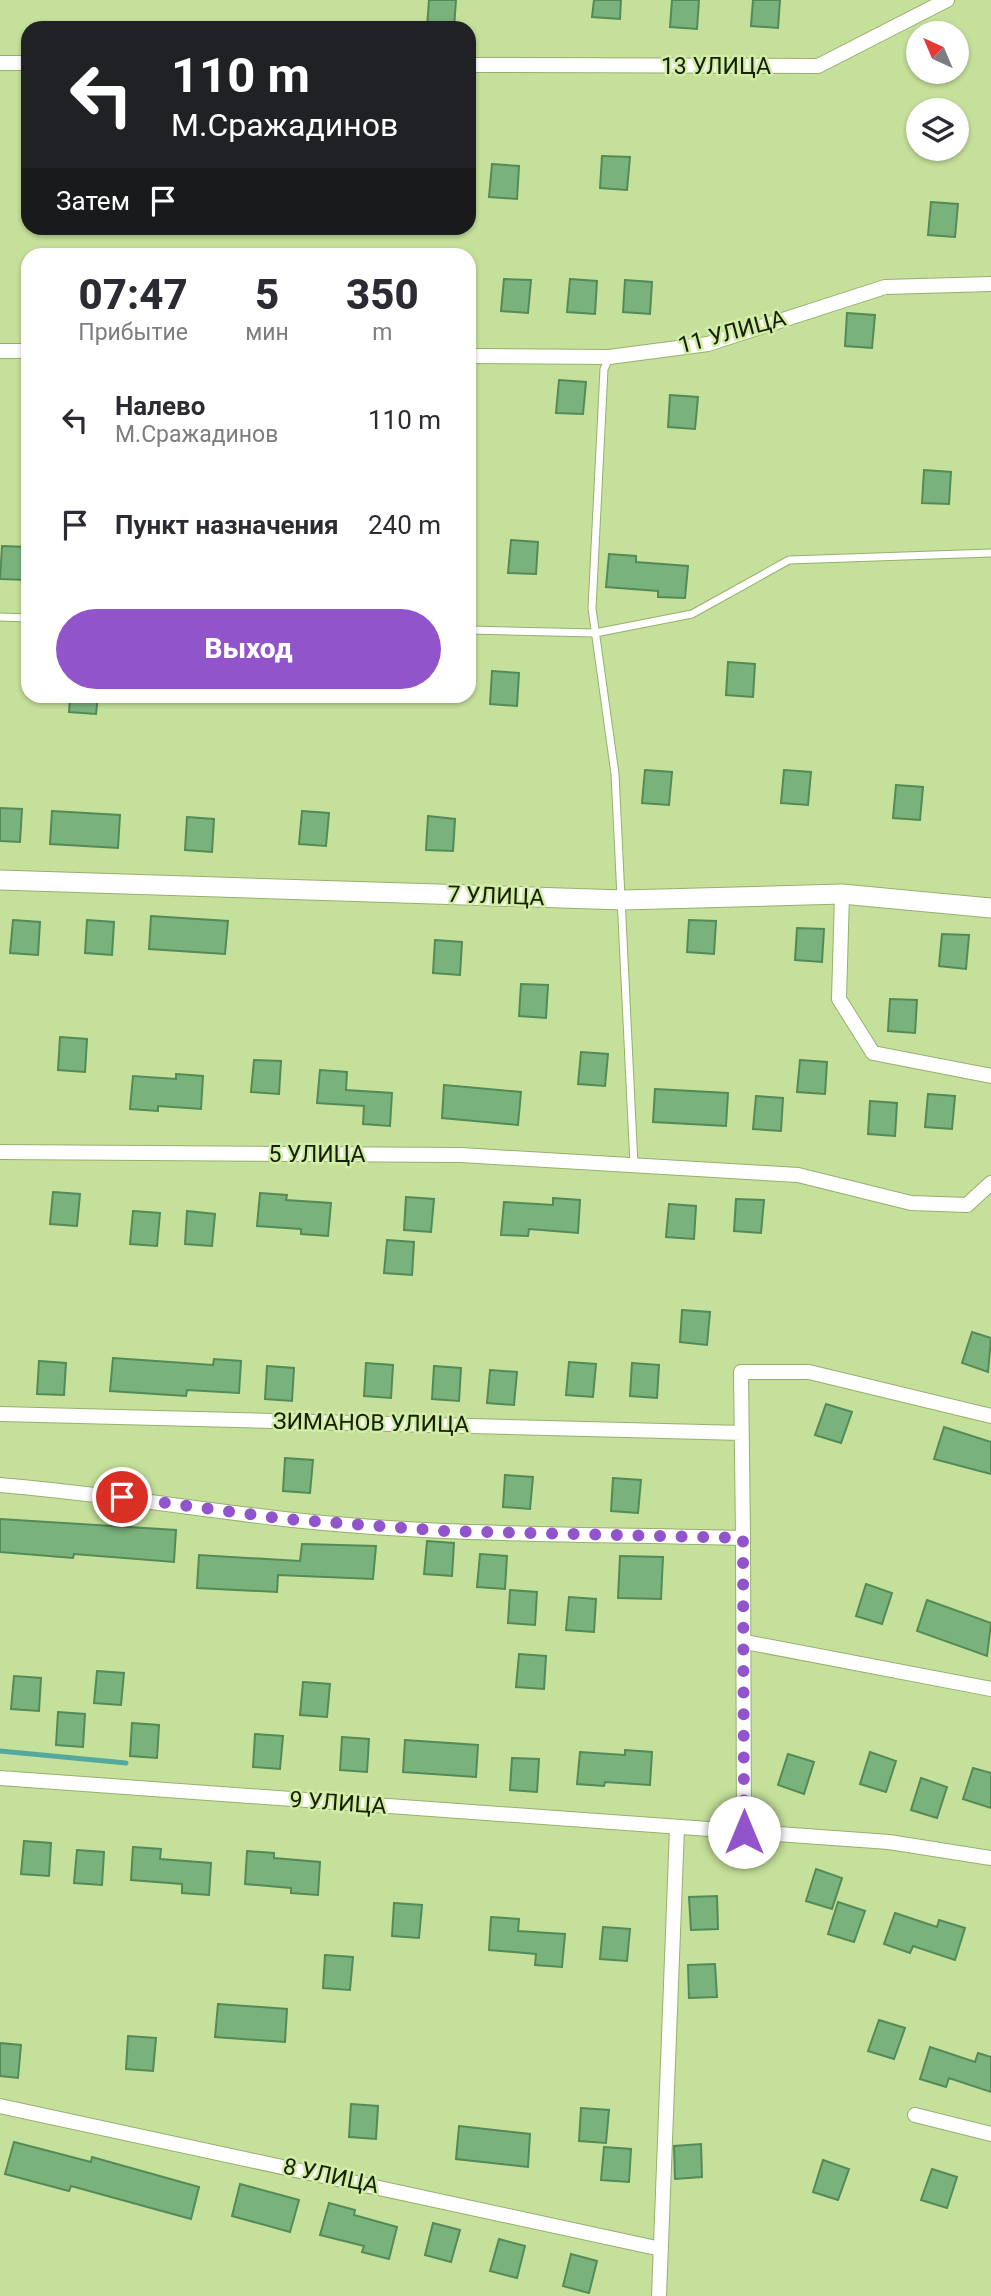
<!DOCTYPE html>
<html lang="ru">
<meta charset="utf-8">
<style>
:root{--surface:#fff;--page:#f2f2f3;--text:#2b2b33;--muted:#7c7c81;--accent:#9254ca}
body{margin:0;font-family:Roboto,sans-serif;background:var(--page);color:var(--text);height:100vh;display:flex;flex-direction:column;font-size:26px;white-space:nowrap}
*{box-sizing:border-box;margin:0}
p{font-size:23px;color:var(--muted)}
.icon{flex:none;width:38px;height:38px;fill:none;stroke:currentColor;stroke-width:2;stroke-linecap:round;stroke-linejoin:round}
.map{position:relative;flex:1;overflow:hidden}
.details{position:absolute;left:21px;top:248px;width:455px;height:455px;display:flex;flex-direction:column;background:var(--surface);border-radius:21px;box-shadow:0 2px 5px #0004}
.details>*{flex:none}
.hud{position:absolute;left:21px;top:21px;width:455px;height:214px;border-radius:21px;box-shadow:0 2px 5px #0004;background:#202124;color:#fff;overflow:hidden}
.needle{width:46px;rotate:316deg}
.controls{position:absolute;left:906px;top:21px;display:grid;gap:14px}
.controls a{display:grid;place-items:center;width:63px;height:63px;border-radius:50%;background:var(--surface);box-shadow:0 2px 5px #0004;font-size:35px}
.pin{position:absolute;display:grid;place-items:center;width:60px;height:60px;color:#fff;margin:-30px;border:4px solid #fff;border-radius:50%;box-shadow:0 2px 7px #0007}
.me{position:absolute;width:77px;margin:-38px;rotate:0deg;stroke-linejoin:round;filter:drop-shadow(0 0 5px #0008)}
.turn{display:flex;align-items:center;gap:24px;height:147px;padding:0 35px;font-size:32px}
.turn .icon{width:91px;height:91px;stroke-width:2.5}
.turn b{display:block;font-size:49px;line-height:60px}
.then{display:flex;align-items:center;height:66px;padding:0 35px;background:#0003;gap:14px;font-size:26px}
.eta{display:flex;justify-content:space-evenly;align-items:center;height:119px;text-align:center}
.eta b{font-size:42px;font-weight:800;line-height:49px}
.cta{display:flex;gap:14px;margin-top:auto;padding:14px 35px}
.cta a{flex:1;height:80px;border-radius:42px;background:var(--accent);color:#fff;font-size:28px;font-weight:800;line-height:80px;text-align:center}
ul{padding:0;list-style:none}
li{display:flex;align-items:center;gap:21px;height:105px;padding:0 35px}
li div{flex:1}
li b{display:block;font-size:26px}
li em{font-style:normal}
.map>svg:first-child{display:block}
</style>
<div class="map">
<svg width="991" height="2296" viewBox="0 0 991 2296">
<rect width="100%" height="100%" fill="#c4e09a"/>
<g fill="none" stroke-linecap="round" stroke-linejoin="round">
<path stroke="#54a89e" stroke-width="5" d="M0,1751L126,1763"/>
</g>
<path fill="#7ab27c" stroke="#548a57" stroke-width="2" d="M429,0H456L454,28L427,27Z
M594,0H621L620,19L592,17Z
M672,0H699L697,29L670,27Z
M753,0H780L778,28L751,26Z
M602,156L630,157L627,190L600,188Z
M492,164L519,166L517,199L489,197Z
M931,202L958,204L955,237L928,235Z
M504,279L531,280L528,313L501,311Z
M570,279L597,281L595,314L567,312Z
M625,280L652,282L650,314L623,312Z
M847,313L875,315L872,348L845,346Z
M559,380L586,382L583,414L556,413Z
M670,395L698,397L695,429L668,427Z
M924,470L951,472L949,504L922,503Z
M511,540L538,542L536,574L508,573Z
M2,546L28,547L27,580L0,579Z
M609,554L636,556V562L688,566L685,598L658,597V591L606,587Z
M728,662L755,664L753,697L726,695Z
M492,671L519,673L517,706L490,704Z
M70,696H98L96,714L69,712Z
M645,770L672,772L669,805L642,803Z
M784,770L811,772L808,805L781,803Z
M896,785L923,787L920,820L893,818Z
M0,808L22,809L20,842L0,841Z
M52,811L120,815L118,848L50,844Z
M302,811L329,813L326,846L299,844Z
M428,816L455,819L453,851L426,850Z
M187,817L214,819L212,852L185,850Z
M151,916L228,921L225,954L149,949Z
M13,920L40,922L38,955L10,953Z
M87,920L114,922L112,955L85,953Z
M689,920L716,921L714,954L687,952Z
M797,928L824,929L822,962L795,960Z
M942,934L969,935L966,969L939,966Z
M435,940L462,942L460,975L433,973Z
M521,984L548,985L546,1018L519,1016Z
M890,999L917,1000L915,1033L888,1031Z
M60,1037L87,1039L85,1072L58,1070Z
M581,1052L608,1054L605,1086L578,1084Z
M254,1060L281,1061L279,1094L251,1092Z
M800,1060L827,1062L825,1094L797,1092Z
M320,1070L347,1072L346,1090L392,1093L390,1126L363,1124L364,1106L317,1103Z
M176,1074L203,1076L201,1109L158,1106V1111L130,1109L133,1076L176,1079Z
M444,1085L521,1092L518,1125L442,1118Z
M655,1089L728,1093L726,1126L653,1122Z
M928,1094L955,1096L952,1129L925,1127Z
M756,1096L783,1098L781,1131L753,1129Z
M870,1101L897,1103L895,1136L868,1134Z
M53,1192L80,1194L77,1226L50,1224Z
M260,1193L287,1195L286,1200L331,1203L328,1236L301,1234V1229L257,1226Z
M406,1197L434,1199L431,1232L404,1230Z
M553,1198L580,1200L578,1233L529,1229L528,1236L501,1235L504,1202L553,1205Z
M736,1199L764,1200L761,1233L734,1231Z
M669,1204L696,1206L694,1239L666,1237Z
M133,1211L160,1213L157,1246L130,1244Z
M187,1211L215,1214L212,1246L185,1244Z
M387,1240L414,1242L412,1275L384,1273Z
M682,1310L710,1312L707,1345L680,1342Z
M972,1332L991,1338L988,1372L962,1363Z
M113,1358L213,1365L214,1359L241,1361L239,1393L187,1390L186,1396L110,1391Z
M39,1361L66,1363L64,1395L37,1394Z
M569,1362L596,1364L593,1397L566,1395Z
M366,1363L393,1365L391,1398L364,1396Z
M632,1363L659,1365L657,1398L630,1396Z
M267,1366L294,1368L292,1401L265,1399Z
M434,1366L461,1368L459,1401L432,1399Z
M490,1370L517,1372L514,1405L487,1403Z
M826,1404L852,1412L841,1443L815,1435Z
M944,1427L991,1442V1474L934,1459Z
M285,1458L313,1460L310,1493L283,1491Z
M505,1475L533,1477L530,1509L503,1507Z
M613,1478L641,1480L638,1513L611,1511Z
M0,1519L176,1530L174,1562L74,1554L73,1558L0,1552Z
M427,1541L454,1543L452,1576L424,1574Z
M302,1544L376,1546L373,1579L278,1575L277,1592L197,1588L199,1555L300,1561Z
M480,1554L507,1556L505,1589L477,1587Z
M620,1556L663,1557L661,1599L618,1598Z
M866,1584L892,1593L882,1624L856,1616Z
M510,1590L537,1592L535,1625L508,1623Z
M569,1597L596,1599L594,1632L566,1630Z
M927,1600L991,1623L987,1656L917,1631Z
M519,1654L546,1656L544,1689L516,1687Z
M97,1671L124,1673L121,1705L94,1703Z
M14,1676L41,1678L39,1711L11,1709Z
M303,1682L330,1684L327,1717L300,1715Z
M58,1712L85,1714L83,1747L56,1745Z
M132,1723L159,1725L157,1758L130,1756Z
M255,1734L283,1736L280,1769L253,1767Z
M342,1737L369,1739L367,1772L340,1770Z
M405,1740L478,1745L476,1777L403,1772Z
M625,1750L652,1752L650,1785L605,1782L604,1786L577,1784L580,1752L625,1755Z
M870,1752L896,1761L886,1792L860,1784Z
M788,1754L814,1762L804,1794L778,1785Z
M512,1758L539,1759L537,1792L510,1790Z
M973,1768L991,1773V1808L963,1799Z
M921,1778L947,1787L937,1818L911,1810Z
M24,1841L51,1843L49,1876L21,1874Z
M133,1847L161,1849L160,1859L211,1863L209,1895L182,1893V1884L131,1880Z
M77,1850L104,1852L102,1885L74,1883Z
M247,1851L274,1853V1858L320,1862L318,1895L291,1893V1888L245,1884Z
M816,1869L842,1878L832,1909L806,1901Z
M717,1896L718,1929L691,1930L689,1897Z
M838,1902L865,1911L854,1942L828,1934Z
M394,1903L422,1905L419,1938L392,1936Z
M895,1913L937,1927L939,1920L965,1928L955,1960L913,1946L910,1953L884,1944Z
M491,1917L519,1919L518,1931L565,1934L562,1967L535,1965L536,1954L489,1950Z
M603,1927L630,1929L627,1961L600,1959Z
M325,1955L353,1957L350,1990L323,1988Z
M715,1964L717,1997L689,1998L688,1965Z
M218,2004L287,2009L285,2042L215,2037Z
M879,2020L905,2028L894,2059L868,2051Z
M128,2036L156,2038L153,2071L126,2069Z
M0,2043L21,2045L18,2078L0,2076Z
M930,2047L975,2062L978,2053L991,2057V2092L949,2078L946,2087L920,2079Z
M351,2104L378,2106L376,2139L349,2137Z
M581,2108L609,2110L606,2143L579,2141Z
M459,2126L530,2134L528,2167L456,2159Z
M14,2142L91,2162L92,2157L199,2187L191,2219L71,2186L69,2191L5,2174Z
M701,2144L702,2177L675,2179L674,2146Z
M604,2147L631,2149L629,2182L601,2180Z
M823,2160L849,2169L838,2200L813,2192Z
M932,2169L957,2177L947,2208L921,2200Z
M240,2184L299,2200L290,2232L232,2216Z
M329,2203L355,2210L354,2215L397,2227L389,2259L362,2252L364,2246L320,2235Z
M433,2223L460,2230L451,2262L425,2255Z
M499,2239L525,2246L517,2278L490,2271Z
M571,2254L597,2261L589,2293L563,2286Z"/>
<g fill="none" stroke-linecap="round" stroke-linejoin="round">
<defs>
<path id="lane" d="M609,358L604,369L592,608L615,774L634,1165
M0,617L28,618
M469,630L595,633L692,614L789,560L991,553"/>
<path id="street" d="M0,63H28
M469,65L818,66L947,0
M0,351H28
M469,356L609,357L708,344L885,287L991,284
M842,894L839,999L873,1053L991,1076
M0,1152L461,1155L798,1175L911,1203L967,1205L991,1183
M0,1414L742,1433
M0,1485C95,1493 189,1508 284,1519C436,1536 590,1534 743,1538L744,1832
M743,1538L741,1372H809L991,1416
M745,1642L991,1689
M0,1778L889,1842L991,1858
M0,2106L661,2249
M915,2115L991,2134
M659,2296L677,1828"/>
<path id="secondary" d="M0,880L623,900L842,894L991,908"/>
</defs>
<use href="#lane" stroke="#96b06c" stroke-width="9"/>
<use href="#street" stroke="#96b06c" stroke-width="16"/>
<use href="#secondary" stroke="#96b06c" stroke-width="21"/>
<use href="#lane" stroke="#fff" stroke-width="7"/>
<use href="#street" stroke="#fff" stroke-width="14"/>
<use href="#secondary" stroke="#fff" stroke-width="19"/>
</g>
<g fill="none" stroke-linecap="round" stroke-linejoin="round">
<path stroke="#9254ca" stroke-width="12" stroke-dasharray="0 21.6" d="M122,1497L285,1519L445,1531L743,1538L744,1832"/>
</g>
<g text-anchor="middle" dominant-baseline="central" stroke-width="5" stroke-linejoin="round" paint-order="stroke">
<g font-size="23" fill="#161f04" stroke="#d1eda6">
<text x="716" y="66">13 УЛИЦА</text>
<text transform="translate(732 332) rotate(-15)">11 УЛИЦА</text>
<text transform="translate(496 896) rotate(2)">7 УЛИЦА</text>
<text x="317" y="1154">5 УЛИЦА</text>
<text transform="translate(371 1423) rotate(1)">ЗИМАНОВ УЛИЦА</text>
<text transform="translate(338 1803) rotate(4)">9 УЛИЦА</text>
<text transform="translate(331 2176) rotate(12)">8 УЛИЦА</text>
</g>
</g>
</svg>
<div class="controls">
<a><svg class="needle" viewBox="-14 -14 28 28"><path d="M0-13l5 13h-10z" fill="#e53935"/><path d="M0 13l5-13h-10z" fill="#7c7c81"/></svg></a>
<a><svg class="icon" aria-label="layers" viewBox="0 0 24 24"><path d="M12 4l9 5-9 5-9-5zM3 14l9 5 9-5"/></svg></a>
</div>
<div class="pin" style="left:122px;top:1497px;background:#d93025"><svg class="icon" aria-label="arrive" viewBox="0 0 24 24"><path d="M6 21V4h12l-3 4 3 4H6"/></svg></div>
<svg class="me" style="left:744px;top:1832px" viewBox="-20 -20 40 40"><circle r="19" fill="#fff"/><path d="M0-13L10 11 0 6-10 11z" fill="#9254ca"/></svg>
<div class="hud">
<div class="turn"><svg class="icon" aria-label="left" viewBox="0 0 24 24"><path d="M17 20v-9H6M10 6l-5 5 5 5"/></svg><div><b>110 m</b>М.Сражадинов</div></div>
<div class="then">Затем<svg class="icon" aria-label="arrive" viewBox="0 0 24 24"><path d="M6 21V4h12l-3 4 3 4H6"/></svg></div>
</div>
<section class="details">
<div class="eta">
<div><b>07:47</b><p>Прибытие</p></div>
<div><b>5</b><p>мин</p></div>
<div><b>350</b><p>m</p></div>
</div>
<ul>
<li><svg class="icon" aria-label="left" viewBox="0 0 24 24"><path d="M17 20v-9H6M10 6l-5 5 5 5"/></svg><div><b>Налево</b><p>М.Сражадинов</p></div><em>110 m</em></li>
<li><svg class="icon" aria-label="arrive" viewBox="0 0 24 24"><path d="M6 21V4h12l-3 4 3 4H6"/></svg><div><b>Пункт назначения</b></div><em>240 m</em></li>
</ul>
<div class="cta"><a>Выход</a></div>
</section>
</div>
